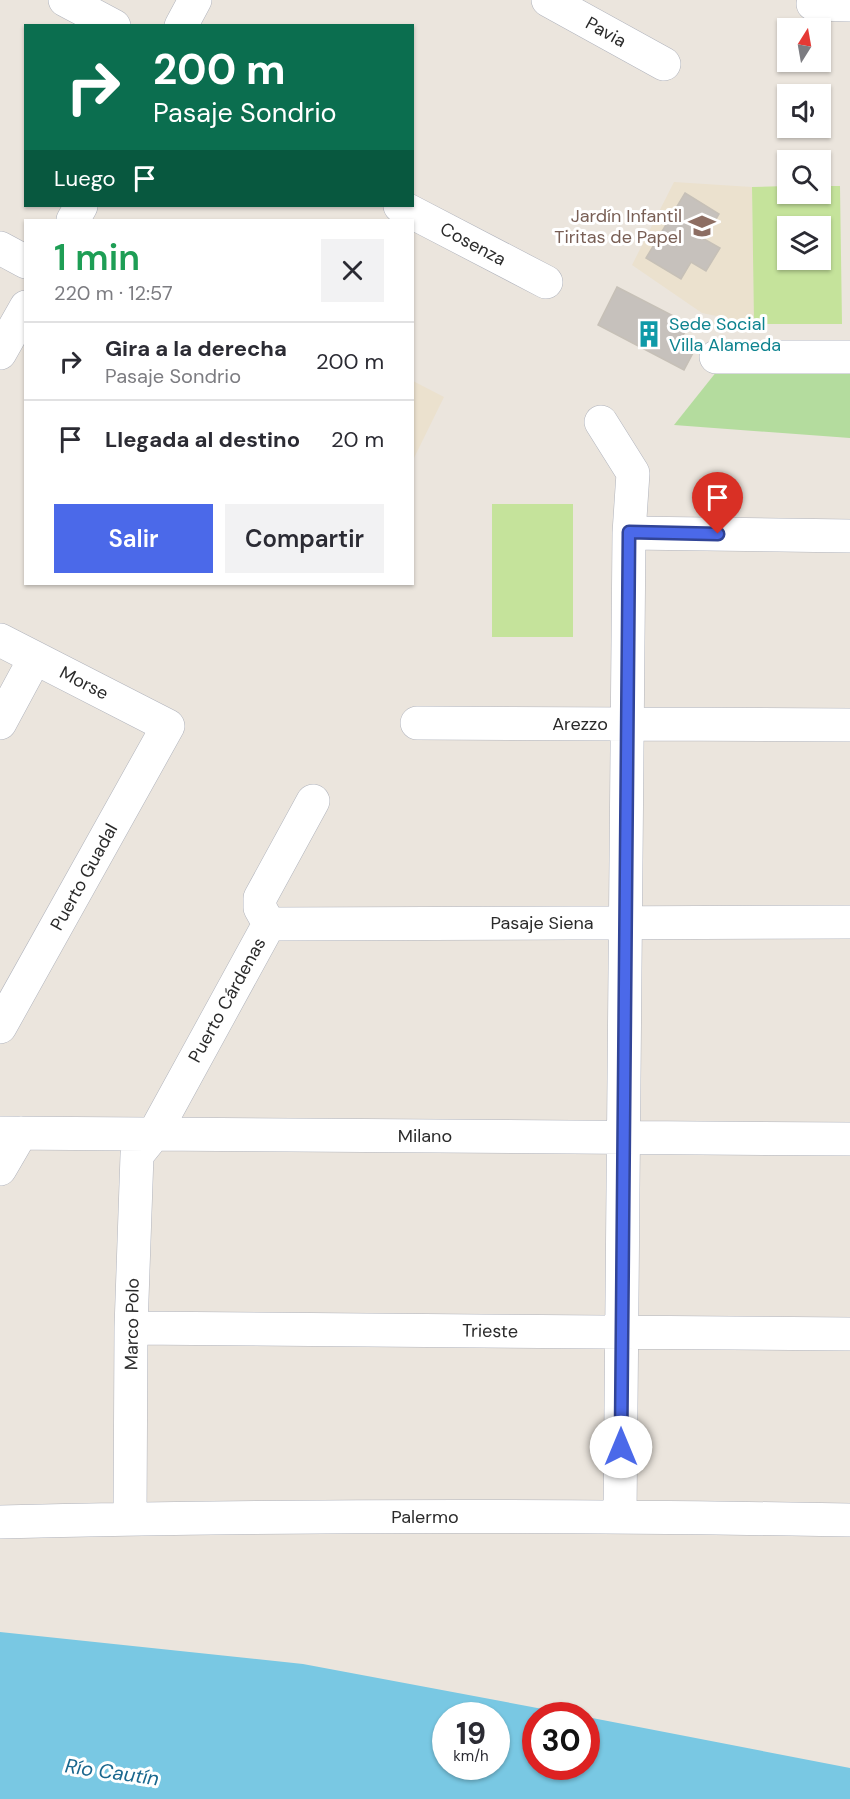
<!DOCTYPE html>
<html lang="es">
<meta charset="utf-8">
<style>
:root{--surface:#fff;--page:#f2f2f3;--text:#2b2b33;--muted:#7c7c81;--line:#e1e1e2;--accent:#4b69e9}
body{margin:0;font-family:"DM Sans",sans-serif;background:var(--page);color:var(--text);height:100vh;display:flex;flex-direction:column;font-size:22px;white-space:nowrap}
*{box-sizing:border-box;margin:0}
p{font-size:20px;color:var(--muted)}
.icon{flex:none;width:33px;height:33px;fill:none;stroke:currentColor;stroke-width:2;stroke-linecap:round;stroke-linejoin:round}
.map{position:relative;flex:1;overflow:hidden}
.sheet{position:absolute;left:24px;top:219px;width:390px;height:366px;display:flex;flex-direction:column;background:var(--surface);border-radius:0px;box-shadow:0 2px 4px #0004}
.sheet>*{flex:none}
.guide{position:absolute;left:24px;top:24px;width:390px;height:183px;border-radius:0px;box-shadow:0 2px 4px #0004;background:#0b6e4f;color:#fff;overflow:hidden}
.needle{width:39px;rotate:11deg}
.fabs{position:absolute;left:777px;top:18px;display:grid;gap:12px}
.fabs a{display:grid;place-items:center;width:54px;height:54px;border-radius:0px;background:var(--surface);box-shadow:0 2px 4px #0004;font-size:30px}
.speed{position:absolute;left:432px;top:1702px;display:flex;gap:12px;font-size:30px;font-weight:700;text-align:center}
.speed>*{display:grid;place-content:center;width:78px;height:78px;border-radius:50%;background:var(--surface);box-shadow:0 2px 4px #0004;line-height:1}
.speed small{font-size:15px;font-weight:400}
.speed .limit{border:9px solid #d22;background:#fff;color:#111}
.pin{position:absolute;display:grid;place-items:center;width:51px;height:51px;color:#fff;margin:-62px -26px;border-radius:50% 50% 50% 0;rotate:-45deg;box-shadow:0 0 6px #0007}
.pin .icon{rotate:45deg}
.me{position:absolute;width:66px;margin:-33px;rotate:0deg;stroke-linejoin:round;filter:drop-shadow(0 0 4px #0008)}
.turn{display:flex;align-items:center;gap:21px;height:126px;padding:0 30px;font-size:27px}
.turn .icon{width:78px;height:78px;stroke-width:2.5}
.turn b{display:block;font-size:42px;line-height:51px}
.then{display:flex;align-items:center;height:57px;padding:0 30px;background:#0003;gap:12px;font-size:22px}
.round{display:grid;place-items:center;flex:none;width:63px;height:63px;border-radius:0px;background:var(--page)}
.headline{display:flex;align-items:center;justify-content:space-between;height:102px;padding:0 30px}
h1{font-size:36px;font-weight:600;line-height:45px;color:#1e9e55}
.primary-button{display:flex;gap:12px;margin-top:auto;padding:12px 30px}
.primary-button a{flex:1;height:69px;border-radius:0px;background:var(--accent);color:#fff;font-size:24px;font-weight:600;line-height:69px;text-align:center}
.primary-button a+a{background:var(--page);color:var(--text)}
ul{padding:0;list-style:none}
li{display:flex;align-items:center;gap:18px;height:78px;padding:0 30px;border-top:2px solid var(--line)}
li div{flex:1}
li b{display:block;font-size:22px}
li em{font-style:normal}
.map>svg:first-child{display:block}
</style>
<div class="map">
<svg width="850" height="1799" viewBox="0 0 850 1799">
<rect width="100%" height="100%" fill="#ebe5dd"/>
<path fill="#ebe1ce" d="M674,182L752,187L754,324L702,313L632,265Z
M413,381L444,397L413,460Z"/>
<path fill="#b4dc9e" d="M721,366H850V438L674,425Z"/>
<path fill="#c5e39b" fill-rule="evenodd" d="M787,186L788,194H820L821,186H840L842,324H754L752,187ZM788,226H820V260H788Z
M492,504H573V637H492Z"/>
<path fill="#79c8e3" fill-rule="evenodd" d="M0,1632L303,1664L580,1716H536V1767H586L587,1717L850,1768V1799H0ZM446,1716H496V1767H446Z"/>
<path fill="#c6c1bc" stroke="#c6c0b7" stroke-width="1.5" d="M685,193L719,214L704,239L720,248L706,271L691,262L681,279L646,258Z
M617,287L689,324L679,343L694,351L684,370L598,325Z"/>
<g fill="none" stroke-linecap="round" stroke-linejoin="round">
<defs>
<path id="minor" d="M65,0L114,26
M548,0L664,64
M813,4L850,5
M181,26L195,0
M400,206L546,282
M73,220L81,206
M0,248L26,262
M0,353L26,307
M716,357H850
M601,422L633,473L629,533L620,1516
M629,533L850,536
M0,640L168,726L0,1027
M0,723L35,658
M417,723L850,725
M269,924L850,922
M0,1133L850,1139
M0,1169L21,1133
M131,1328L850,1334
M130,1519L131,1328L137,1155L154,1134L269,924L260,908V898L313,801
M0,1522C283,1515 567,1515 850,1520"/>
</defs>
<use href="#minor" stroke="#b0b3bc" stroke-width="34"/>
<use href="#minor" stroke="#fff" stroke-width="33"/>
</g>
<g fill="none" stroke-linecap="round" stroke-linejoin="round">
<defs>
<path id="route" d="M621,1447L629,532L718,534"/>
</defs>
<use href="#route" stroke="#314497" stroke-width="15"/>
<use href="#route" stroke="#4b69e9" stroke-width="10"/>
</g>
<defs>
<symbol id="school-bare" viewBox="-9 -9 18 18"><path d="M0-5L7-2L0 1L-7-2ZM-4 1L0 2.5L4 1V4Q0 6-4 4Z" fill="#8d6e63" stroke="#fff" stroke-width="2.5" paint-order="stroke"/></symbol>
<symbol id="building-bare" viewBox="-9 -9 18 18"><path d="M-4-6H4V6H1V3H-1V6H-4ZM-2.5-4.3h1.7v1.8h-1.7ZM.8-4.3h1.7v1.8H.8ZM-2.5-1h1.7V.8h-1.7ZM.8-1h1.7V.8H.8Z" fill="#0f9aa8" stroke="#fff" stroke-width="2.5" paint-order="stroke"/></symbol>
</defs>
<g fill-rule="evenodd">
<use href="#school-bare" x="683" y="207" width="38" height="38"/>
<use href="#building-bare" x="630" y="315" width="38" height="38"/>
</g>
<g text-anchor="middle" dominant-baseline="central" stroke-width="6" stroke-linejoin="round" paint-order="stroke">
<g font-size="18" fill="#2a2a2a" stroke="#fff">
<text transform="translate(606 32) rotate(29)">Pavia</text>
<text transform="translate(473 244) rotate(28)">Cosenza</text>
<text transform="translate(84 683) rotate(27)">Morse</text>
<text x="580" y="724">Arezzo</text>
<text transform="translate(84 877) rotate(-61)">Puerto Guadal</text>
<text x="542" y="923">Pasaje Siena</text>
<text transform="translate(227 1000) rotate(-61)">Puerto Cárdenas</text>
<text x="425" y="1136">Milano</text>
<text transform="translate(132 1324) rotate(-89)">Marco Polo</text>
<text transform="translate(490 1331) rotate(1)">Trieste</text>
<text x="425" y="1517">Palermo</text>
</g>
<g font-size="18" fill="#785e54" stroke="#fff" text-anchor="end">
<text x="682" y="216">Jardín Infantil<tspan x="682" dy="21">Tiritas de Papel</tspan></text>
</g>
<g font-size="18" fill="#0d838f" stroke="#fff" text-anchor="start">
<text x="669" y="324">Sede Social<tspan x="669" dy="21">Villa Alameda</tspan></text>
</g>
<g font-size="20" font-style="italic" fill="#19678e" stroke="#fff">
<text transform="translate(112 1772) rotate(8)">Río Cautín</text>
</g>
</g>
</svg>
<div class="fabs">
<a><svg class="needle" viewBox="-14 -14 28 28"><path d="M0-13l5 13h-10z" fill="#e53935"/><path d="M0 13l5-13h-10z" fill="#7c7c81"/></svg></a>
<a><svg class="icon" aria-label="sound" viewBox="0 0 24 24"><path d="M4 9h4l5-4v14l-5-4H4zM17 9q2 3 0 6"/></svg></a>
<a><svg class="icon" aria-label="search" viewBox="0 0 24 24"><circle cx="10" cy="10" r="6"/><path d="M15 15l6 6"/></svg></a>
<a><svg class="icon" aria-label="layers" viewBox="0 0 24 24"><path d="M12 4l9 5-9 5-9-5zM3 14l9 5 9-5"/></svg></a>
</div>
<div class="speed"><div>19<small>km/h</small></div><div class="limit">30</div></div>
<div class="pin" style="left:718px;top:534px;background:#d93025"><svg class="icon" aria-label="arrive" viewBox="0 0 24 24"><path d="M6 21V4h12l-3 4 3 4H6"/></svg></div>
<svg class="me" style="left:621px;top:1447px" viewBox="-20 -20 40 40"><circle r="19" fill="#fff"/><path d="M0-13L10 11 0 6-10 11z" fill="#4b69e9"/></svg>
<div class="guide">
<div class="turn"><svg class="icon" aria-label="right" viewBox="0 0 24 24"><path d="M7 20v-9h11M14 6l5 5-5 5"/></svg><div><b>200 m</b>Pasaje Sondrio</div></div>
<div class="then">Luego<svg class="icon" aria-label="arrive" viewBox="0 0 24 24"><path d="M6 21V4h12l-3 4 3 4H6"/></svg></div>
</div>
<section class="sheet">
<div class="headline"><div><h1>1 min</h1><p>220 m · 12:57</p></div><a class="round"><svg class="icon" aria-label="close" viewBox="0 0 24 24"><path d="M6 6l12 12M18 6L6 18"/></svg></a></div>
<ul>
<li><svg class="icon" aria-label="right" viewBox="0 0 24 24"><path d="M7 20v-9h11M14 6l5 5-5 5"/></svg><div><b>Gira a la derecha</b><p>Pasaje Sondrio</p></div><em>200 m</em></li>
<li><svg class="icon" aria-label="arrive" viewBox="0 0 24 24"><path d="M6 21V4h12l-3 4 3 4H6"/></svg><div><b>Llegada al destino</b></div><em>20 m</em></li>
</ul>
<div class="primary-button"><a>Salir</a><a>Compartir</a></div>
</section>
</div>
